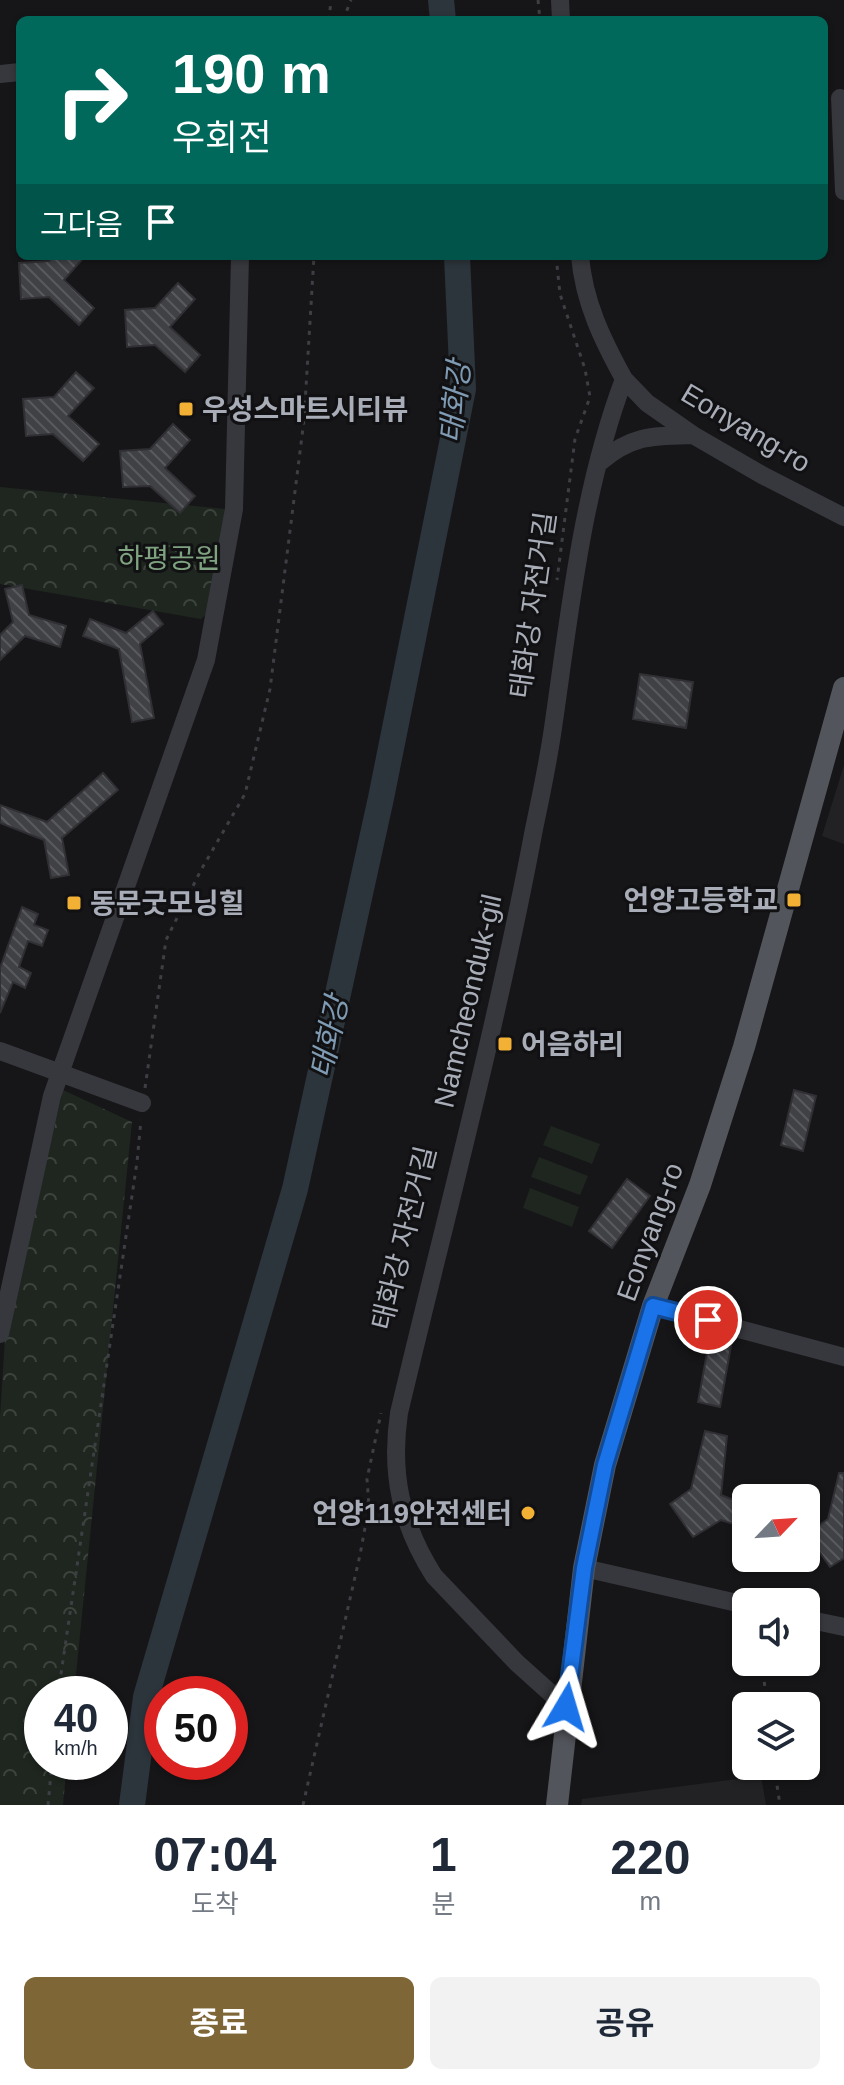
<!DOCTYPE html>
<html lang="ko">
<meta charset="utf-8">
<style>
:root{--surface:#fff;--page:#f2f2f3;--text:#1f2937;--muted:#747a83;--accent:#7e6636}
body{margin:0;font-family:Arial,"Noto Sans KR",sans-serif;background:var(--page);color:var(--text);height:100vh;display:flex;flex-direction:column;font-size:30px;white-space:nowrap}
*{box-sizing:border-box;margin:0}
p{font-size:26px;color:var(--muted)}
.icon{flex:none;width:44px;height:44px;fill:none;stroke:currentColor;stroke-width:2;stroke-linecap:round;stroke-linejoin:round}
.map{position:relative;height:1805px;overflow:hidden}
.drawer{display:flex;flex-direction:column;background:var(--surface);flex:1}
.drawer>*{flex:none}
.hud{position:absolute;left:16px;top:16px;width:812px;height:244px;border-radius:12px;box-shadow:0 2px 6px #0004;background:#00695c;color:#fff;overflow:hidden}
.needle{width:52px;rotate:65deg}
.controls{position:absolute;left:732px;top:1484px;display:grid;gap:16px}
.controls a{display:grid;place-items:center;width:88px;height:88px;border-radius:12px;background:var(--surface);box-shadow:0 2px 6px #0004;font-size:40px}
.speed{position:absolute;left:24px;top:1676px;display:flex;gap:16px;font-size:40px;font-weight:700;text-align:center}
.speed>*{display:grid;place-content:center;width:104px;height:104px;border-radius:50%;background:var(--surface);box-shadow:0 2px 6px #0004;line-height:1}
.speed small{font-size:20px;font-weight:400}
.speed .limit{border:12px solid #d22;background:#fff;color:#111}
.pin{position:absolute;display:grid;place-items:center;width:68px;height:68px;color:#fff;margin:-34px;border:4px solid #fff;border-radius:50%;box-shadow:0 2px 8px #0007}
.me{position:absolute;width:88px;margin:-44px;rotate:7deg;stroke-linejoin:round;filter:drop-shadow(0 0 6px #0008)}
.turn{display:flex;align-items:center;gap:28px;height:168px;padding:0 24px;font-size:36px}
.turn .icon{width:104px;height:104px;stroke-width:2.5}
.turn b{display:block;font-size:56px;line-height:68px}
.then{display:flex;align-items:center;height:76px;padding:0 24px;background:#0003;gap:16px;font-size:30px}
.eta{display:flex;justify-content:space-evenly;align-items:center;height:136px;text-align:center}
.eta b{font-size:48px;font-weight:700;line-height:56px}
.cta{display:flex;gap:16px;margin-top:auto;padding:16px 24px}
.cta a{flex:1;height:92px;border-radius:12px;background:var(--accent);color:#fff;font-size:32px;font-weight:700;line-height:92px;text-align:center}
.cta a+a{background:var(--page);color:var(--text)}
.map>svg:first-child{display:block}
</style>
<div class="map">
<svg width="844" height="1805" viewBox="0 0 844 1805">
<defs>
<pattern id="park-crowns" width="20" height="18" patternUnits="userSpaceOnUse" patternTransform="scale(2)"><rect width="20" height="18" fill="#1e261f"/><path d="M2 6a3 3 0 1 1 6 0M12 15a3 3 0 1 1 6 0" fill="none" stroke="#3c433d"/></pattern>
<pattern id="building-back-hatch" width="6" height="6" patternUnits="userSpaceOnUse" patternTransform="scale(2)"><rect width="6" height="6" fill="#404145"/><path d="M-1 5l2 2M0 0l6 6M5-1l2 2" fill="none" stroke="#595a5e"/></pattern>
</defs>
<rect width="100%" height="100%" fill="#161618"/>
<path fill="#222225" d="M844,765V844L822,836Z
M761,1776L766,1805H581L582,1799Z"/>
<path fill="url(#park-crowns)" d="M0,487L225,509L216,605L201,619L0,584Z
M63,1090L132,1122L74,1694H42V1762H67L63,1805H0V1417L5,1339Z"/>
<path fill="#1e261f" d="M551,1126L600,1144L592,1164L543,1145Z
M539,1157L588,1176L580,1195L531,1177Z
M530,1188L579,1207L572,1227L523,1208Z"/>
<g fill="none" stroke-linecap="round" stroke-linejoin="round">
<path stroke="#2c353c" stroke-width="26" d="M441,0L443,20
M132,1805L146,1697L295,1189L381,798L463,389L457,256"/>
</g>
<path fill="url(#building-back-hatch)" stroke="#303034" stroke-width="2" d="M54,256H85L64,280L94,308L79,325L49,297L21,299L19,263L49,261Z
M178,283L195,299L170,327L200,355L185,372L155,345L127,347L125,310L155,308Z
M76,372L94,388L68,416L99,444L83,461L53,434L26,436L23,399L54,397Z
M173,424L190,440L165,468L195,496L180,513L150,486L123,487L120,451L150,449Z
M22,585L29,615L66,626L60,647L25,636L0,660V635L13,622L5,589Z
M153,611L163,624L140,644L154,718L132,722L119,649L83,636L90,619L126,633Z
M640,674L693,682L686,728L633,719Z
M103,773L118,790L62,838L69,875L51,878L44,840L0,823V805L47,822Z
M22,907L38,914L34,925L48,930L42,946L28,941L19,967L31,973L25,988L13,982L0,1013V968Z
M794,1090L816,1096L803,1151L781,1145Z
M627,1179L650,1196L612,1248L589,1231Z
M709,1342L731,1346L720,1407L698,1402Z
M705,1431L727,1436L721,1495L746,1505V1528L721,1520L693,1537L670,1504L691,1489Z
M839,1473H844V1558L830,1567L807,1534L828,1519Z"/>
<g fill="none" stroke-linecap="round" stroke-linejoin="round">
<path stroke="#3d3f44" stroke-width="3" stroke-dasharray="4 6" stroke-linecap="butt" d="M538,0L540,20
M329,20L331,0
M343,20L351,0
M556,256L560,294L585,369L590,397L575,439L557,580
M145,1088L166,940L201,870L245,794L270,689L304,420L314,256
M762,1662L767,1706
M58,1694L137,1162L141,1120
M774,1766L780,1805
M48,1805L52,1762
M303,1805L360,1555L369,1506L367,1479L381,1413"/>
<path stroke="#37383d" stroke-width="18" d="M560,0L561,20
M0,74L20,72
M840,98L844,191
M624,379L647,403L693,435L762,475L844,517
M600,462C632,435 652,436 693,435
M0,1051L142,1103
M653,1306L844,1357
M0,1334L52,1096L206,660L234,509L240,256
M584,1568L746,1605
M806,1619L844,1627
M566,1707L517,1663L434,1576C401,1524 390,1474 399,1413C445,1219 497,1026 534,829C541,796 548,762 553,728C570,611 582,491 624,379C602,339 584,302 580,256"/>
<path stroke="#53555c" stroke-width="22" d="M557,1805L584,1568L605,1465L653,1306L700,1185L744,1047L844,688"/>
</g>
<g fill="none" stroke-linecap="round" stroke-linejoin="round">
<defs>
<path id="route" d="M566,1707L584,1568L605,1465L653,1306L708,1320"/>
</defs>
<use href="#route" stroke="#114b97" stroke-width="20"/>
<use href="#route" stroke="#1a73e8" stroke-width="14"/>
</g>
<g fill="#f2b134" stroke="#111113" stroke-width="3">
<rect x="178" y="401" width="16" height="16" rx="4"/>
<rect x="786" y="892" width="16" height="16" rx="4"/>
<rect x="66" y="895" width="16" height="16" rx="4"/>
<rect x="497" y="1036" width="16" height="16" rx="4"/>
<circle cx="528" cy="1513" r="8"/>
</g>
<g text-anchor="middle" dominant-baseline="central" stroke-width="6" stroke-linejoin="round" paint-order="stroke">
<g font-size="28" font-weight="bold" fill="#a8adb8" stroke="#111113" text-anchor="start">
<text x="202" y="409">우성스마트시티뷰</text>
<text x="778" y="900" text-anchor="end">언양고등학교</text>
<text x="90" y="903">동문굿모닝힐</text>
<text x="521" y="1044">어음하리</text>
<text x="512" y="1513" text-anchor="end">언양119안전센터</text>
</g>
<g font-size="28" fill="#a8adb8" stroke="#111113">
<text transform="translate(746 428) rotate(31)">Eonyang-ro</text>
<text transform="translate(533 605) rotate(-82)">태화강 자전거길</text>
<text transform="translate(468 1001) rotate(-77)">Namcheonduk-gil</text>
<text transform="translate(650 1232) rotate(-70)">Eonyang-ro</text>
<text transform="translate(404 1238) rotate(-76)">태화강 자전거길</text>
</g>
<g font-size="28" fill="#7fa381" stroke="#111113">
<text x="169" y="558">하평공원</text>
</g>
<g font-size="30" font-style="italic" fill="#7f9bb3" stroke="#111113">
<text transform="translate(455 402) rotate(-84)">태화강</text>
<text transform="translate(329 1037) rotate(-78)">태화강</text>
</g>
</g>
</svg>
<div class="controls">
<a><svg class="needle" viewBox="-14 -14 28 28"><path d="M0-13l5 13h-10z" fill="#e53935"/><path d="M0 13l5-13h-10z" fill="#747a83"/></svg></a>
<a><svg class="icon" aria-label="sound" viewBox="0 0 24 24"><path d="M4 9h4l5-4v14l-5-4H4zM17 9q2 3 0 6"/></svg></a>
<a><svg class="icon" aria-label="layers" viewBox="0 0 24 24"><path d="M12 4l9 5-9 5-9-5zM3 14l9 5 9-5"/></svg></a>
</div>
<div class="speed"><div>40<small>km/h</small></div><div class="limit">50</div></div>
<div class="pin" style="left:708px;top:1320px;background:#d93025"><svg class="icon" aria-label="arrive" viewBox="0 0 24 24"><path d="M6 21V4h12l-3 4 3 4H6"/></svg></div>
<svg class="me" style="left:566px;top:1707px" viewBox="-20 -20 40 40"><path d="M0-17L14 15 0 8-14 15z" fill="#1a73e8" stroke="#fff" stroke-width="4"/></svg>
<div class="hud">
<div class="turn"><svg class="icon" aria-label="right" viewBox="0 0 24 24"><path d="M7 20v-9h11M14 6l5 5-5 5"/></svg><div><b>190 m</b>우회전</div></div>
<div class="then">그다음<svg class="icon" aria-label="arrive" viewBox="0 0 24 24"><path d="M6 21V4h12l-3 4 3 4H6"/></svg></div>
</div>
</div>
<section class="drawer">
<div class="eta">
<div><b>07:04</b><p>도착</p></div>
<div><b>1</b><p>분</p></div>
<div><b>220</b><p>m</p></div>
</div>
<div class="cta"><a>종료</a><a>공유</a></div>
</section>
